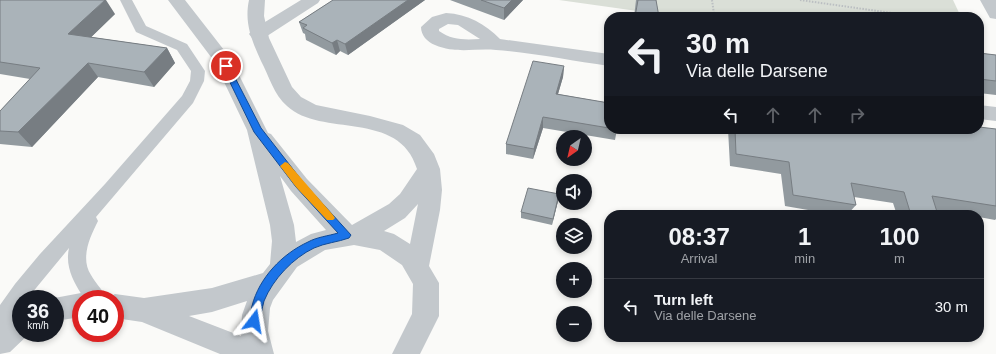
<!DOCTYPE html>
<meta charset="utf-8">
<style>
:root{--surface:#171b24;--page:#20242c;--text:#f1f3f6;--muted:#9ea1a6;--line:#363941}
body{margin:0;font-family:Arial,sans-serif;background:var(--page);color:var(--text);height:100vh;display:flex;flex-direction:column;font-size:15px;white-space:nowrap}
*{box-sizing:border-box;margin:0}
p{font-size:13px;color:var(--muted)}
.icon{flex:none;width:22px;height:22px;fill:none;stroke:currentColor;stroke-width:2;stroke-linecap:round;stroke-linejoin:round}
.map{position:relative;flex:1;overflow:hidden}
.panel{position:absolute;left:604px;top:210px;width:380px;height:132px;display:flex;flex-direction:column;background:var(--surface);border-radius:16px;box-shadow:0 2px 6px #0003}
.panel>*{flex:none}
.hud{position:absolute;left:604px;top:12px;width:380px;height:122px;border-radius:16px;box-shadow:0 2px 6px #0003;background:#171b24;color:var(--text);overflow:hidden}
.needle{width:26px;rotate:214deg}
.buttons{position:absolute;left:556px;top:130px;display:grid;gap:8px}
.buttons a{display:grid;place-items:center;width:36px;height:36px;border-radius:50%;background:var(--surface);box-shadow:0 2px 6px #0003;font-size:20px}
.speed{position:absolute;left:12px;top:290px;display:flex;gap:8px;font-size:20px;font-weight:700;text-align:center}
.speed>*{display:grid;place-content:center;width:52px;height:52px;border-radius:50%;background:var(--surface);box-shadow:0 2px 6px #0003;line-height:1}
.speed small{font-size:10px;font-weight:400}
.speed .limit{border:6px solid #d22;background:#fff;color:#111}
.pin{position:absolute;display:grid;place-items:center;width:34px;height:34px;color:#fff;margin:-17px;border:2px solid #fff;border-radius:50%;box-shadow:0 1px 4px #0007}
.me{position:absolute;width:44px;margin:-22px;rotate:14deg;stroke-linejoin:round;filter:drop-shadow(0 0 3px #0008)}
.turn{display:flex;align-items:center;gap:14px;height:84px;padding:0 16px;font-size:18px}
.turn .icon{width:52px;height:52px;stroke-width:2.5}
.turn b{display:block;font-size:28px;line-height:34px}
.lanes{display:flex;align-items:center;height:38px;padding:0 16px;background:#0003;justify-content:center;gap:20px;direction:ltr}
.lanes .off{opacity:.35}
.eta{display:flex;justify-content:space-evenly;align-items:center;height:68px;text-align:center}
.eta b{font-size:24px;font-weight:700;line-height:28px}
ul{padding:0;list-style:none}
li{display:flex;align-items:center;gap:12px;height:56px;padding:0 16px;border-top:1px solid var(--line)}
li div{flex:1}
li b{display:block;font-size:15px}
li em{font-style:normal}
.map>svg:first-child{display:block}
</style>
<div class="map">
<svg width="996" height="354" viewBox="0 0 996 354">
<rect width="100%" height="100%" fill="#fafaf8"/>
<path fill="#dadfd7" d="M559,0H953L961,17H680Z"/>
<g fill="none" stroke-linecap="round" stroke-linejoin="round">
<path stroke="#bbbfc2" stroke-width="2" stroke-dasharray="1.5 1.5" stroke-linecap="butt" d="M712,0L714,14
M800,0L920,17"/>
<path fill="#c3c8cc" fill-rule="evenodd" d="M120,0H132L146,26L187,44L205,71L204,81L193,103L96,217L98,221C90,237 80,258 91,275C96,284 103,290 107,299H85L82,295C73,281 65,266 69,248L27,299H21C21,312 12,329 0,334V305L15,284L40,254L105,184L182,96L190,81L191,71L177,50L136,32Z"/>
<path fill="#c3c8cc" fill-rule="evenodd" d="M301,0H320L318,3L264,38L258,39L252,38L249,34L252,30Z
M980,0H996V19L990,18Z
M446,13C468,14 485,24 500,39L609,54V66C572,61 534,53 496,50C475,48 456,54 435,45C427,42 421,35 421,27L432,17ZM448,24L458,25L480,39C464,40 452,40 439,31V29Z
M979,105L996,107V121L979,119Z"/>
<path fill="#c3c8cc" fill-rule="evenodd" d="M168,0H185L231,59L268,133L271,134L307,179L352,225L389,204L400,194L417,169C399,109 321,138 287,106C274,95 269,76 261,61C252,41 244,23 249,0H265L264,16L269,38L292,87L301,97L316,105L370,116L403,125L420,135L434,154L440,169L442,190L440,210L429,266L439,283V316L420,354H392L412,314L413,284L402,265L380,250L354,245L325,250L297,267L273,300L270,308L268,331L274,354H220L142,322L115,318V299H105L115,294L144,298L212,288L263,273L270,264L272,241L270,225L247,130L214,61ZM280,176L291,191L326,230L311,234L296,242L294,225ZM418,204L410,244L394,234L384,231L405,218ZM247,301L242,315L241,336L189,316L212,312Z
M81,293L90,296L91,299H81V317L55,321V299H49Z
M21,311V333H30L10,352L0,354V325L12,315Z"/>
</g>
<path fill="#929a9f" d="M0,0L115,14L91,37L167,48L175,63L154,87L98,77L32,147L0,144V111L30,79L0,74Z
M333,0H425L348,55L340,51L336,55L306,40L305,34L303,33L299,22Z
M450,0H523L504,20Z
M636,0H656L659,17H634Z
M979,53L996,55V95L979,93Z
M564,66L563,77L558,94L609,103V129H617L615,140L543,128L533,159L506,154V144Z
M728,129H996V219L995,220L979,217V215H966L937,210L938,215H897L893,203L854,197L856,205L847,215H837L785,206L781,174L730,166Z
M559,194L558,201L552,225L521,218V212Z"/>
<path fill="#777d82" d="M105,0H106L115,14L79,49L68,34Z
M408,0H425L348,55L345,44Z
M512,0H523L504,20V8Z
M337,40L340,51L336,55L332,43Z
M167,48L175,63L154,87L144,72Z
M88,63L98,77L32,147L18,132Z
M564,66L563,77L555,104L556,94Z
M543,117V128L533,159L534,149Z
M559,194L558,201L552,225L553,219Z"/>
<path fill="#aab3b9" stroke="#777d82" d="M0,0H105L68,34L167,48L144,72L88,63L18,132L0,131V111L40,68L0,62Z
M333,0H408L345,44L337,40L332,43L303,28L307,25L299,22Z
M481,0H512L504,8Z
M638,0H656L659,17H635Z
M979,53L996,55V81L979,79Z
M533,61L564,66L556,94L609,103V128L543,117L534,149L506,144Z
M979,127L996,129V206L932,196L938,215H911L904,192L851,183L856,205L793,195L789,162L736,154L735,129H979Z
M528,188L559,194L553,219L521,212Z"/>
<path fill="#1a73e8" stroke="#114b97" d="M226,64L229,66L261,128L303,182L351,235L349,238C338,242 325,243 314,248C293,258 273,279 264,301C262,308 261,317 258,324L254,326L250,324C248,319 251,312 252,306C259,278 282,254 308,242C317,237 328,236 338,233L296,187L254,132L222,66Z"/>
<path fill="#f59e0b" d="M285,162L288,163L333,215L335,218L333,220H327L296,187L280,166Z"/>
</svg>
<div class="buttons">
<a><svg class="needle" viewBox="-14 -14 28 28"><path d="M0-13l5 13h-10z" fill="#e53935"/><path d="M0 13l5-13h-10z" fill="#9ea1a6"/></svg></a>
<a><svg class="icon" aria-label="sound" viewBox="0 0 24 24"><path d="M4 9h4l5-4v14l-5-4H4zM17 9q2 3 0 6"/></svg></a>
<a><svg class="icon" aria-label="layers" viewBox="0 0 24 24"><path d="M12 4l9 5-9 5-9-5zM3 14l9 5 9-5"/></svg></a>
<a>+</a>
<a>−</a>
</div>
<div class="speed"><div>36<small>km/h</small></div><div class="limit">40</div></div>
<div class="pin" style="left:226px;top:66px;background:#d93025"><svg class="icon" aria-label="arrive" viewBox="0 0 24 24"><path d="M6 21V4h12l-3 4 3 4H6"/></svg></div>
<svg class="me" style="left:254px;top:321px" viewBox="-20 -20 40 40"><path d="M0-17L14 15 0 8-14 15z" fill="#1a73e8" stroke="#fff" stroke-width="4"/></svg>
<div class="hud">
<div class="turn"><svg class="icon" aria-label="left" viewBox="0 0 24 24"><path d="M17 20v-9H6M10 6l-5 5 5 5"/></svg><div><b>30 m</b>Via delle Darsene</div></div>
<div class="lanes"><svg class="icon" aria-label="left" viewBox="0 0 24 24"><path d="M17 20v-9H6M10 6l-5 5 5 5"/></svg><svg class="icon off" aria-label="ahead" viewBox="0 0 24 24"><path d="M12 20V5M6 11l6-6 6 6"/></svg><svg class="icon off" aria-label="ahead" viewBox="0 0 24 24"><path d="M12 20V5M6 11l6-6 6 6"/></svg><svg class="icon off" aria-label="right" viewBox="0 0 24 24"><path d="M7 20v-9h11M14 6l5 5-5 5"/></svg></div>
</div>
<section class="panel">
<div class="eta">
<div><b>08:37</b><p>Arrival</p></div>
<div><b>1</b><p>min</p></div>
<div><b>100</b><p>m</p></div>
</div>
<ul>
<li><svg class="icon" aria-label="left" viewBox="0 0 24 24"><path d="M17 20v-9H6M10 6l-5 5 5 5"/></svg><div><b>Turn left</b><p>Via delle Darsene</p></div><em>30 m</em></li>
</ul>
</section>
</div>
